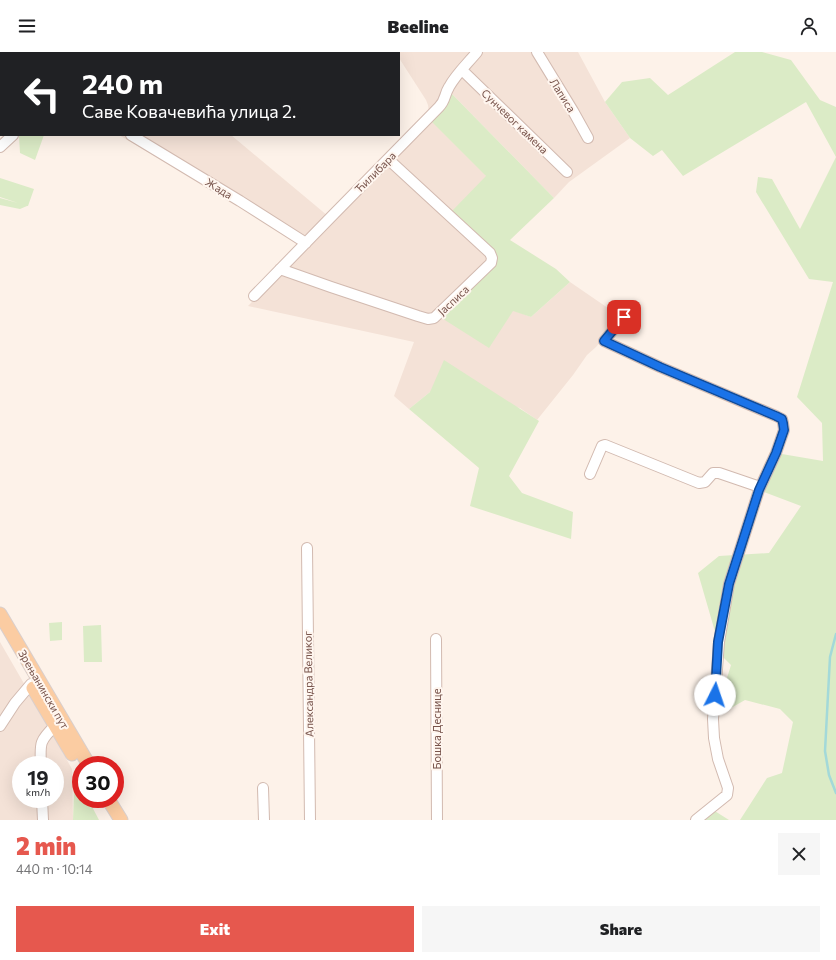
<!DOCTYPE html>
<meta charset="utf-8">
<style>
:root{--surface:#fff;--page:#f6f6f6;--text:#202124;--muted:#757577;--accent:#e6584e}
body{margin:0;font-family:Commissioner,sans-serif;background:var(--page);color:var(--text);height:100vh;display:flex;flex-direction:column;font-size:15px;white-space:nowrap}
*{box-sizing:border-box;margin:0}
p{font-size:13px;color:var(--muted)}
.icon{flex:none;width:22px;height:22px;fill:none;stroke:currentColor;stroke-width:2;stroke-linecap:round;stroke-linejoin:round}
.map{position:relative;height:768px;overflow:hidden}
.panel{display:flex;flex-direction:column;background:var(--surface);flex:1}
.panel>*{flex:none}
.hud{position:absolute;left:0px;top:0px;width:400px;height:84px;box-shadow:0 4px 16px #0002;background:#202124;color:#fff;overflow:hidden}
.speed{position:absolute;left:12px;top:704px;display:flex;gap:8px;font-size:20px;font-weight:700;text-align:center}
.speed>*{display:grid;place-content:center;width:52px;height:52px;border-radius:50%;background:var(--surface);box-shadow:0 4px 16px #0002;line-height:1}
.speed small{font-size:10px;font-weight:400}
.speed .limit{border:6px solid #d22;background:#fff;color:#111}
.pin{position:absolute;display:grid;place-items:center;width:34px;height:34px;color:#fff;margin:-17px;border-radius:8px;box-shadow:0 2px 6px #0006}
.me{position:absolute;width:44px;margin:-22px;rotate:4deg;stroke-linejoin:round;filter:drop-shadow(0 0 3px #0008)}
.turn{display:flex;align-items:center;gap:14px;height:84px;padding:0 16px;font-size:18px}
.turn .icon{width:52px;height:52px;stroke-width:2.5}
.turn b{display:block;font-size:28px;line-height:34px}
.round{display:grid;place-items:center;flex:none;width:42px;height:42px;border-radius:0px;background:var(--page)}
.overview{display:flex;align-items:center;justify-content:space-between;height:68px;padding:0 16px}
h1{font-size:24px;font-weight:800;line-height:30px;color:var(--accent)}
.action{display:flex;gap:8px;margin-top:auto;padding:8px 16px}
.action a{flex:1;height:46px;border-radius:0px;background:var(--accent);color:#fff;font-size:16px;font-weight:800;line-height:46px;text-align:center}
.action a+a{background:var(--page);color:var(--text)}
header{display:flex;justify-content:space-between;align-items:center;height:52px;padding:0 16px;background:var(--surface);font-size:18px;font-weight:800}
.map>svg:first-child{display:block}
</style>
<header><svg class="icon" aria-label="menu" viewBox="0 0 24 24"><path d="M4 6h16M4 12h16M4 18h16"/></svg>Beeline<svg class="icon" aria-label="person" viewBox="0 0 24 24"><circle cx="12" cy="8" r="4"/><path d="M4 21q1-7 8-7t8 7"/></svg></header>
<div class="map">
<svg width="836" height="768" viewBox="0 0 836 768">
<rect width="100%" height="100%" fill="#fdf2e9"/>
<path fill="#f4e2d7" fill-rule="evenodd" d="M395,0H578L605,50L630,86L569,130L554,146L451,41L486,124L495,200L498,205L496,210L490,217L513,258L531,265L570,230L621,265L596,295L587,303L573,323L537,368L520,356L430,340L409,357L394,344L414,290L248,254L430,68L428,53L426,48L399,6V1H396Z
M119,83H231L328,164L300,194L237,153Z
M0,590L30,642L72,717L73,768H0ZM21,713H55V747H21Z"/>
<path fill="#dbebc6" d="M735,0H762L791,8L820,48L836,55V768H740L767,726L782,721L793,670L780,657L745,648L715,665L731,613L718,600V590L698,521L719,504L769,501L801,454L759,438L776,401L823,409L822,371L797,345L833,230L809,227L756,140L758,125L772,127L800,177L836,105L806,50L683,124L662,98L653,104L630,86L605,50L622,30L650,26L668,43Z
M451,41L554,146L510,188L556,217L570,230L531,265L513,259L489,296L440,265L490,217C495,212 501,207 495,200L452,159L486,124L430,68Z
M20,83H44L35,108L20,101L19,84Z
M0,126L34,137L28,154H27L20,157L0,153V146L18,151L0,145Z
M444,308L539,369L509,424L522,441L573,460L571,487L470,454L479,416L409,357L430,340Z
M62,570V588L50,589L49,571Z
M101,573L102,610H84L83,574Z
M78,728L81,734V747H88L99,768H73L74,739Z
M710,756L729,768H696Z"/>
<g fill="none" stroke-linecap="round" stroke-linejoin="round">
<path stroke="#a3d9d9" stroke-width="2.5" d="M836,582L830,605L825,699L829,723L836,741"/>
<path stroke="#bce7e6" stroke-width="8" d="M106,1L107,0
M0,62L1,61"/>
<defs>
<path id="minor" d="M537,0L573,59L588,86
M51,1L54,0
M152,1L153,0
M0,15L1,14
M462,18L567,120
M131,83L240,149L306,191
M0,95L13,83
M280,217L331,235L418,264L428,267L434,266L491,211L492,206L490,201L388,107
M254,244L330,166L439,55C446,48 444,43 449,35C456,22 468,11 477,0
M624,265L604,289L660,315L776,364L782,367L783,371L784,378L776,401L759,438L729,532L719,590L716,631L713,667L714,686L718,707L728,736L727,743L696,768
M590,422L602,394L605,393L699,431L705,430L713,421H719L760,435
M307,496L310,768
M436,587L437,768
M0,674L15,651L31,632
M41,713C40,692 39,689 55,674
M263,736L264,768
M42,747L43,768"/>
<path id="major" d="M0,562L89,713
M33,636L72,702
M108,747L121,768"/>
</defs>
<use href="#minor" stroke="#d2bab0" stroke-width="12"/>
<use href="#major" stroke="#d9cfcd" stroke-width="15"/>
<use href="#minor" stroke="#fff" stroke-width="10"/>
<use href="#major" stroke="#fbcca2" stroke-width="13"/>
</g>
<g fill="none" stroke-linecap="round" stroke-linejoin="round">
<defs>
<path id="route" d="M624,265L604,289L660,315L776,364L782,367L783,371L784,378L776,401L759,438L729,532L718,590L715,643"/>
</defs>
<use href="#route" stroke="#114b97" stroke-width="10"/>
<use href="#route" stroke="#1a73e8" stroke-width="7"/>
</g>
<g text-anchor="middle" dominant-baseline="central" stroke-width="4" stroke-linejoin="round" paint-order="stroke">
<g font-size="11" fill="#78544c" stroke="#fff6ef">
<text transform="translate(563 43) rotate(58)">Лаписа</text>
<text transform="translate(515 69) rotate(44)">Сунчевог камена</text>
<text transform="translate(375 120) rotate(-45)">Ћилибара</text>
<text transform="translate(219 136) rotate(31)">Жада</text>
<text transform="translate(453 248) rotate(-43)">Јасписа</text>
<text transform="translate(308 632) rotate(-91)">Александра Великог</text>
<text transform="translate(44 637) rotate(60)">Зрењанински пут</text>
<text transform="translate(436 677) rotate(-90)">Бошка Деснице</text>
</g>
</g>
</svg>
<div class="speed"><div>19<small>km/h</small></div><div class="limit">30</div></div>
<div class="pin" style="left:624px;top:265px;background:#d93025"><svg class="icon" aria-label="arrive" viewBox="0 0 24 24"><path d="M6 21V4h12l-3 4 3 4H6"/></svg></div>
<svg class="me" style="left:715px;top:643px" viewBox="-20 -20 40 40"><circle r="19" fill="#fff"/><path d="M0-13L10 11 0 6-10 11z" fill="#1a73e8"/></svg>
<div class="hud">
<div class="turn"><svg class="icon" aria-label="left" viewBox="0 0 24 24"><path d="M17 20v-9H6M10 6l-5 5 5 5"/></svg><div><b>240 m</b>Саве Ковачевића улица 2.</div></div>
</div>
</div>
<section class="panel">
<div class="overview"><div><h1>2 min</h1><p>440 m · 10:14</p></div><a class="round"><svg class="icon" aria-label="close" viewBox="0 0 24 24"><path d="M6 6l12 12M18 6L6 18"/></svg></a></div>
<div class="action"><a>Exit</a><a>Share</a></div>
</section>
